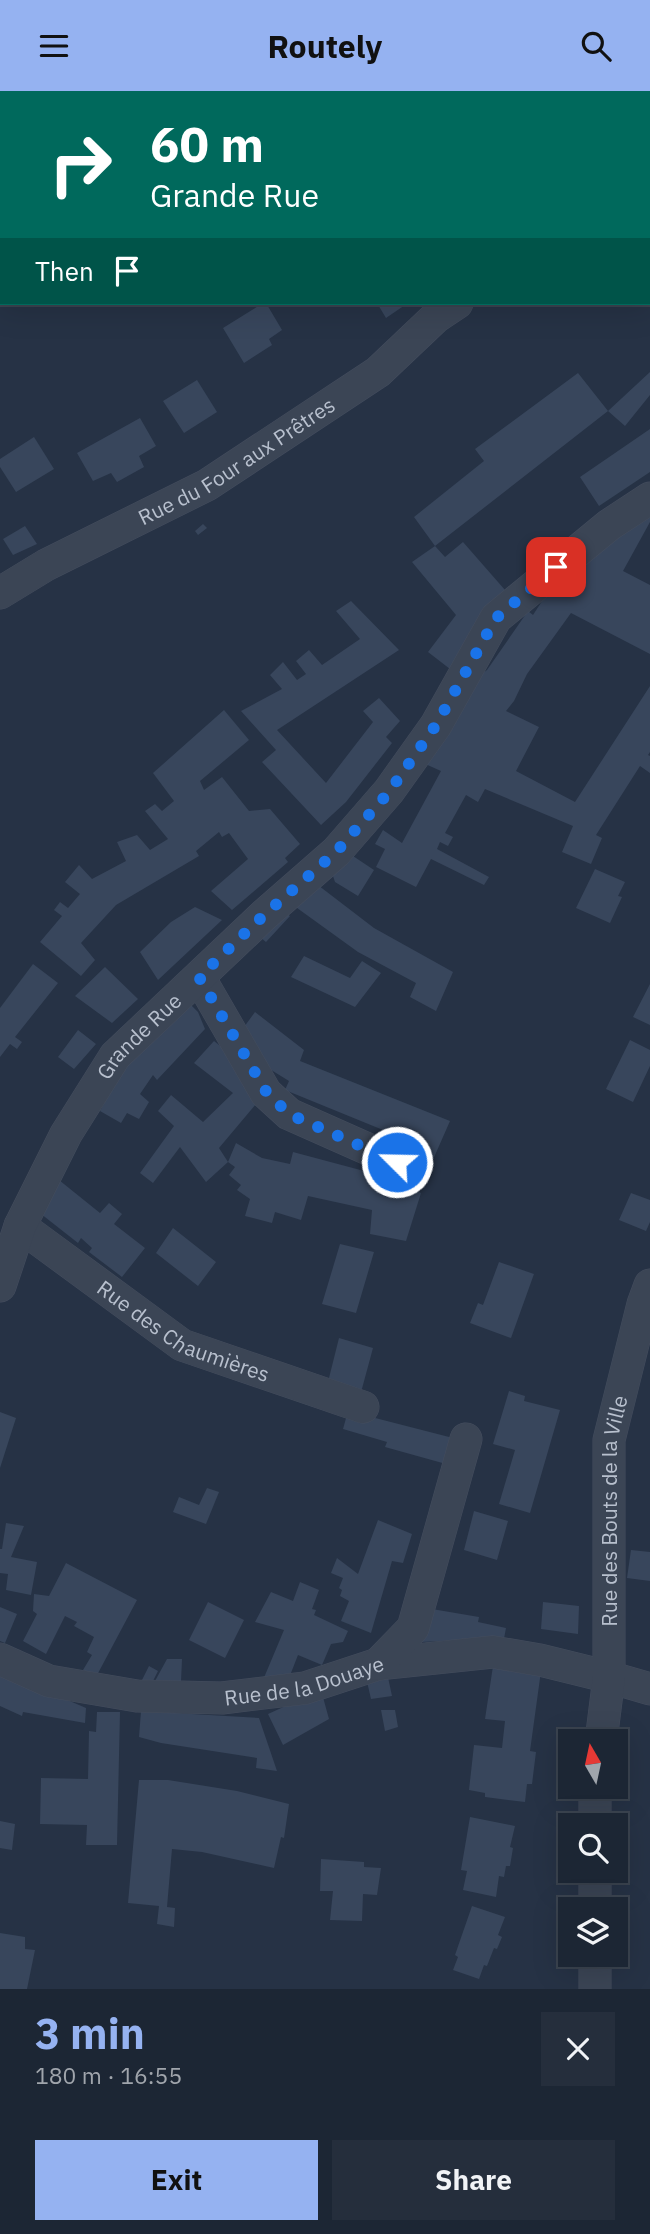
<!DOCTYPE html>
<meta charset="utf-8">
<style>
:root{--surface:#1c2634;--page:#252e3c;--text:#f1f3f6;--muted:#a0a5ac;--line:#3a434f;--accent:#95b2f1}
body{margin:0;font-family:"IBM Plex Sans",sans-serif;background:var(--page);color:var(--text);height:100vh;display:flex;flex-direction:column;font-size:26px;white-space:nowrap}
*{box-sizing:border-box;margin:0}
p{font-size:23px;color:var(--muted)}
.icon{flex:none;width:38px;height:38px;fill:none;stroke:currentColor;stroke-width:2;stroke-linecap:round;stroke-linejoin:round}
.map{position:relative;height:1898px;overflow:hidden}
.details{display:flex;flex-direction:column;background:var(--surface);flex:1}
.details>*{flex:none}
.guide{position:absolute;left:0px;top:0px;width:651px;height:214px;box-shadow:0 7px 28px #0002,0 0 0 2px var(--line);background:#00695c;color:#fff;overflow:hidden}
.needle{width:46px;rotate:351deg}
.buttons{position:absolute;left:558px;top:1638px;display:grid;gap:14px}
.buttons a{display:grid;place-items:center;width:70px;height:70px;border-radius:0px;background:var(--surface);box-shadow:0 7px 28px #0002,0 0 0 2px var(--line);font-size:35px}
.pin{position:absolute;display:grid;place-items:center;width:60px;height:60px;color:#fff;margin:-30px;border-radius:14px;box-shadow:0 4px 10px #0006}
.me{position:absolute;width:77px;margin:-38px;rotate:293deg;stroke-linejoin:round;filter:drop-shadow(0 0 5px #0008)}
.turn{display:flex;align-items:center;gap:24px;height:147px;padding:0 35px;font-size:32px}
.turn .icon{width:91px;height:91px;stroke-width:2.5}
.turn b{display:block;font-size:49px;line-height:60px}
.then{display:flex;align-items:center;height:66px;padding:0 35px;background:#0003;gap:14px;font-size:26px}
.round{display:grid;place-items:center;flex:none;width:74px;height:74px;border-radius:0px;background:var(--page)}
.overview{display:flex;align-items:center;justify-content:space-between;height:119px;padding:0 35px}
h1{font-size:42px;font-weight:700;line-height:52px;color:var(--accent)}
.cta{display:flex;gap:14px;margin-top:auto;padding:14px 35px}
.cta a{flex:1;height:80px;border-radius:0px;background:var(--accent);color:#111;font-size:28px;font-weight:700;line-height:80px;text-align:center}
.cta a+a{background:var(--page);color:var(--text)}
header{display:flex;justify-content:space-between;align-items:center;height:91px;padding:0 35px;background:var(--accent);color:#111;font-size:32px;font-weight:700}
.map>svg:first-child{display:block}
</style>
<header><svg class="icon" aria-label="menu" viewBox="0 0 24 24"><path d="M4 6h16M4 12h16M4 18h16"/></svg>Routely<svg class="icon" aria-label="search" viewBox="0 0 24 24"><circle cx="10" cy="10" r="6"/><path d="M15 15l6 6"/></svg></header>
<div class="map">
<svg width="650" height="1898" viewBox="0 0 650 1898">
<rect width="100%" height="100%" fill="#263245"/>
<path fill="#38465c" d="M263,212H266L282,239L269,248L272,254L244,272L223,237Z
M377,212H408L386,227Z
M650,281V304L625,335L608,320Z
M578,282L608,320L435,455L414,426L484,370L475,358Z
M197,289L217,321L184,342L163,310Z
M140,327L156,355L139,365L144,376L117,391L111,382L93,390L77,362Z
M650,338V381L599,415L580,386Z
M34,346L54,378L16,401L0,376V368Z
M650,413V431L623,480L650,494V563L571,522L527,583L514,610L506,620L539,636L516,680L575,711L650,595V661L648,664L650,665V682L640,675L596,744L602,747L591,773L562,761L573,735L485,698L478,711L466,704L445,742L453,746L448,755L440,751L437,758L489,786L484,794L431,768L416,796L376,776L385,758L375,753L383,739L402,752L441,680L414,668L472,590L487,579L528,520L533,524L544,507Z
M203,433L207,437L198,444L195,440Z
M25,435L37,453L13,464L3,448Z
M463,451L505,499L490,517L450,578L428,561L456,524L412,471L435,455L445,466Z
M351,510L399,559L277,639L326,692L373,631L363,620L379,607L400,630L386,646L392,652L346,711L321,734L262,671L276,659L241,620L282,598L270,584L283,571L297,589L306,583L296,570L309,559L322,574L360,548L336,520Z
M224,619L249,649L200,690L204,699L222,686L249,720L270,718L300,753L285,767L288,771L232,819L211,800L248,768L229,742L222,746L219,741L196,760L199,765L116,814L81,852L95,869L81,885L40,851L62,825L54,819L60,811L68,817L80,803L65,791L79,774L92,788L126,770L117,751L137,744L150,759L168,748L145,720L155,713L162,720L174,710L153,682Z
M347,761L374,779L358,805L335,791L331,779Z
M595,778L625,791L618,805L622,806L610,832L576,817Z
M310,788L374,837L453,881L436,920L410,906L416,892L358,861L286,809Z
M195,816L222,829L158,889L140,861L171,831Z
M278,816L290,825L266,851L255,842Z
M304,865L350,887L362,870L381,882L355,916L291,886Z
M33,873L58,892L15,946L22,951L17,958L10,953L0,966V917Z
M105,876L138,908L112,932L75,905Z
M650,893V934L633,926Z
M184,907L198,921L205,938L157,989L153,984L140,1003L149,1011L139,1028L127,1022L121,1032L100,1020L119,985L139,956Z
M255,921L304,959L300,970L450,1030L428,1080L402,1069L410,1050L285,999L289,990L255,969L236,947Z
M78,939L96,953L74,978L58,966Z
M630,949L650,959V975L633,1011L606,998Z
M214,950L228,961L262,1006L219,1057L228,1071L206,1091L180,1056L153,1092L140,1082L174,1035L158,1020L171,1004L203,1031L233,1002L194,972Z
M236,1052L262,1067L290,1073L293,1061L394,1088L421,1102L406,1150L370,1143L372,1119L308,1105L301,1129L275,1121L272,1132L245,1125L250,1108L237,1099L241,1094L229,1084L235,1076L228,1071Z
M59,1089L100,1122L109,1112L122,1123L114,1133L145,1157L122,1186L89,1161L92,1157L81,1147L78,1152L36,1119Z
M631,1102L650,1109V1131L646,1140L619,1129Z
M173,1137L216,1171L198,1195L156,1162Z
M340,1153L374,1161L356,1222L322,1213Z
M499,1171L534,1183L511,1247L470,1232L478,1212L483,1214Z
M339,1247L373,1257L360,1305L327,1295Z
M509,1300L525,1305L524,1310L560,1319L530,1422L499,1413L515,1359L493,1353Z
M348,1320L453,1347L446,1373L385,1356L387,1351L343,1338Z
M0,1321L16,1327L0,1377Z
M207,1397L219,1401L206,1433L173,1421L179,1406L199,1414Z
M474,1420L508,1430L497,1469L464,1459Z
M378,1429L412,1443L403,1472L392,1470L371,1542L341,1530L349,1510L340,1505L342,1499L339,1497L343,1487L331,1482L337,1467L358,1483Z
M6,1432L24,1435L11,1466L37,1471L31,1504L6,1499L8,1483L0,1482V1458H2Z
M631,1459L650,1461V1490L627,1487Z
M66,1472L137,1509L96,1586L83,1579L92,1564L87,1561L94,1546L74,1535L77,1531L65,1525L46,1563L23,1550L37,1523L33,1520L34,1503L49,1505Z
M300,1491L319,1499L312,1518L316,1519L314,1524L348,1540L343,1551L331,1553L322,1574L298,1564L289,1587L263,1589L284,1539L255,1531L271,1501L293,1510Z
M208,1511L244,1529L225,1567L189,1549Z
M543,1511L579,1515L578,1543L541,1538Z
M0,1516L17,1523L5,1552L0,1550Z
M426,1517L479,1526L478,1531L506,1537L503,1553L459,1549L421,1551Z
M167,1568H182L181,1591L155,1590Z
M149,1575L158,1580L151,1594L142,1589Z
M493,1575L541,1580L530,1660L536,1661L532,1693H527L525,1711L485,1706V1702L469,1699L474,1654L502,1657L505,1630L485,1628Z
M386,1577L392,1605L371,1608L365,1582Z
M0,1578L30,1593L86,1617L85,1632L23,1621L22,1625L0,1615Z
M321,1599L329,1628L283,1654L268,1623Z
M381,1619H395L398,1636L385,1640Z
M141,1620L259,1627L277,1680L256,1677L257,1667L161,1652L139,1646Z
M97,1621H120L117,1754H86L87,1734L40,1733L41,1687L88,1688L89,1640L96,1641Z
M139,1689H168L237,1700L289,1713L284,1747L281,1746L274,1777L202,1761L172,1758L167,1816L175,1817L174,1836L157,1833L159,1815L128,1812Z
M470,1726L515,1735L510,1756L513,1757L510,1775H506L504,1786L499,1785L496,1806L463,1799L467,1780L461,1779Z
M0,1730L15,1733L12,1759L0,1757Z
M321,1768L364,1771V1776L381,1777L377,1804L363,1803L362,1830L330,1829L333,1800H320Z
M472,1815L505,1826L498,1844L502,1846L497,1858L494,1857L487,1875L484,1874L479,1888L453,1879L458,1866L455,1864Z
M0,1842L25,1846V1858L35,1859L27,1898H0Z"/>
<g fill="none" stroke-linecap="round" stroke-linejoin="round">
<defs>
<g id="minor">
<path d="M649,64H650"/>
<path id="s1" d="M0,502L46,474L207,394L378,281L436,226L457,212"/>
<path d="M199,886L266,1002L289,1023L397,1071"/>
<path id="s2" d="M20,1135L182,1254L363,1316"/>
<path id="s3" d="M0,1195L20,1135L66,1043L115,965L264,824L336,761L389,700L436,634L496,527L609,434L650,407"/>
<path id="s4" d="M0,1568L49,1590L137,1605L222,1607L305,1597L378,1573L493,1561L540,1569L609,1586L650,1598"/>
<path d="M378,1573L413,1537L466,1348"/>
<path id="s5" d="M601,1650L609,1586V1349L643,1213L650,1194"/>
<path d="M595,1734V1696"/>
<path d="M595,1818V1780"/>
<path d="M595,1898V1864"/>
</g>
</defs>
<use href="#minor" stroke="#444d5e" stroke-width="33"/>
<use href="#minor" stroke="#3b4555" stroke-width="32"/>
</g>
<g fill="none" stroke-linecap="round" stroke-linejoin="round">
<path stroke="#1a73e8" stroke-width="12" stroke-dasharray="0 21.6" d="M397,1071L289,1023L267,1002L199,886L264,824L336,761L389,701L436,634L496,527L556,476"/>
</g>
<g text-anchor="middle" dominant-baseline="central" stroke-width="7" stroke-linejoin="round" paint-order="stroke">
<g font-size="21" fill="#b8c0ce" stroke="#1f293a">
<text stroke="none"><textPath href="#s1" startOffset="271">Rue du Four aux Prêtres</textPath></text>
<text stroke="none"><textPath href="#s3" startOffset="289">Grande Rue</textPath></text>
<text stroke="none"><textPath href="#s2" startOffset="196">Rue des Chaumières</textPath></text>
<text stroke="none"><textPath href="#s5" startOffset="231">Rue des Bouts de la Ville</textPath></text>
<text stroke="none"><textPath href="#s4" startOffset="312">Rue de la Douaye</textPath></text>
</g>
</g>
</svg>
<div class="buttons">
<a><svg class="needle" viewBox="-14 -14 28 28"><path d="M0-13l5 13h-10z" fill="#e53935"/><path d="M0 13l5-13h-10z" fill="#a0a5ac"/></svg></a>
<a><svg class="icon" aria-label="search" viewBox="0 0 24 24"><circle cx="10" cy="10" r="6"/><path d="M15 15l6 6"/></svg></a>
<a><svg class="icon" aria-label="layers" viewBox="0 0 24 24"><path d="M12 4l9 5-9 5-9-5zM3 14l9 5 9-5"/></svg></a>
</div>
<div class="pin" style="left:556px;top:476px;background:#d93025"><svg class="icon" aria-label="arrive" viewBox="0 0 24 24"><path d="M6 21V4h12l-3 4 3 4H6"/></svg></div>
<svg class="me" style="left:397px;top:1071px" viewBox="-20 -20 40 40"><circle r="17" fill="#1a73e8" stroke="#fff" stroke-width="3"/><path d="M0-11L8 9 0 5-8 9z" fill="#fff"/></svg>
<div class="guide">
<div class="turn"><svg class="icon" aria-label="right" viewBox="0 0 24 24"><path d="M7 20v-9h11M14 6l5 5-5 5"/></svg><div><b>60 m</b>Grande Rue</div></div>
<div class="then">Then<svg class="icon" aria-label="arrive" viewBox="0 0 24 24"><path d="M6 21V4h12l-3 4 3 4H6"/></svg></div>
</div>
</div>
<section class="details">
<div class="overview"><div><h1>3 min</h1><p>180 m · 16:55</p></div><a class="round"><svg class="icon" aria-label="close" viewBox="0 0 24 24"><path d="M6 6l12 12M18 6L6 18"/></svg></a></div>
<div class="cta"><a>Exit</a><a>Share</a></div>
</section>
